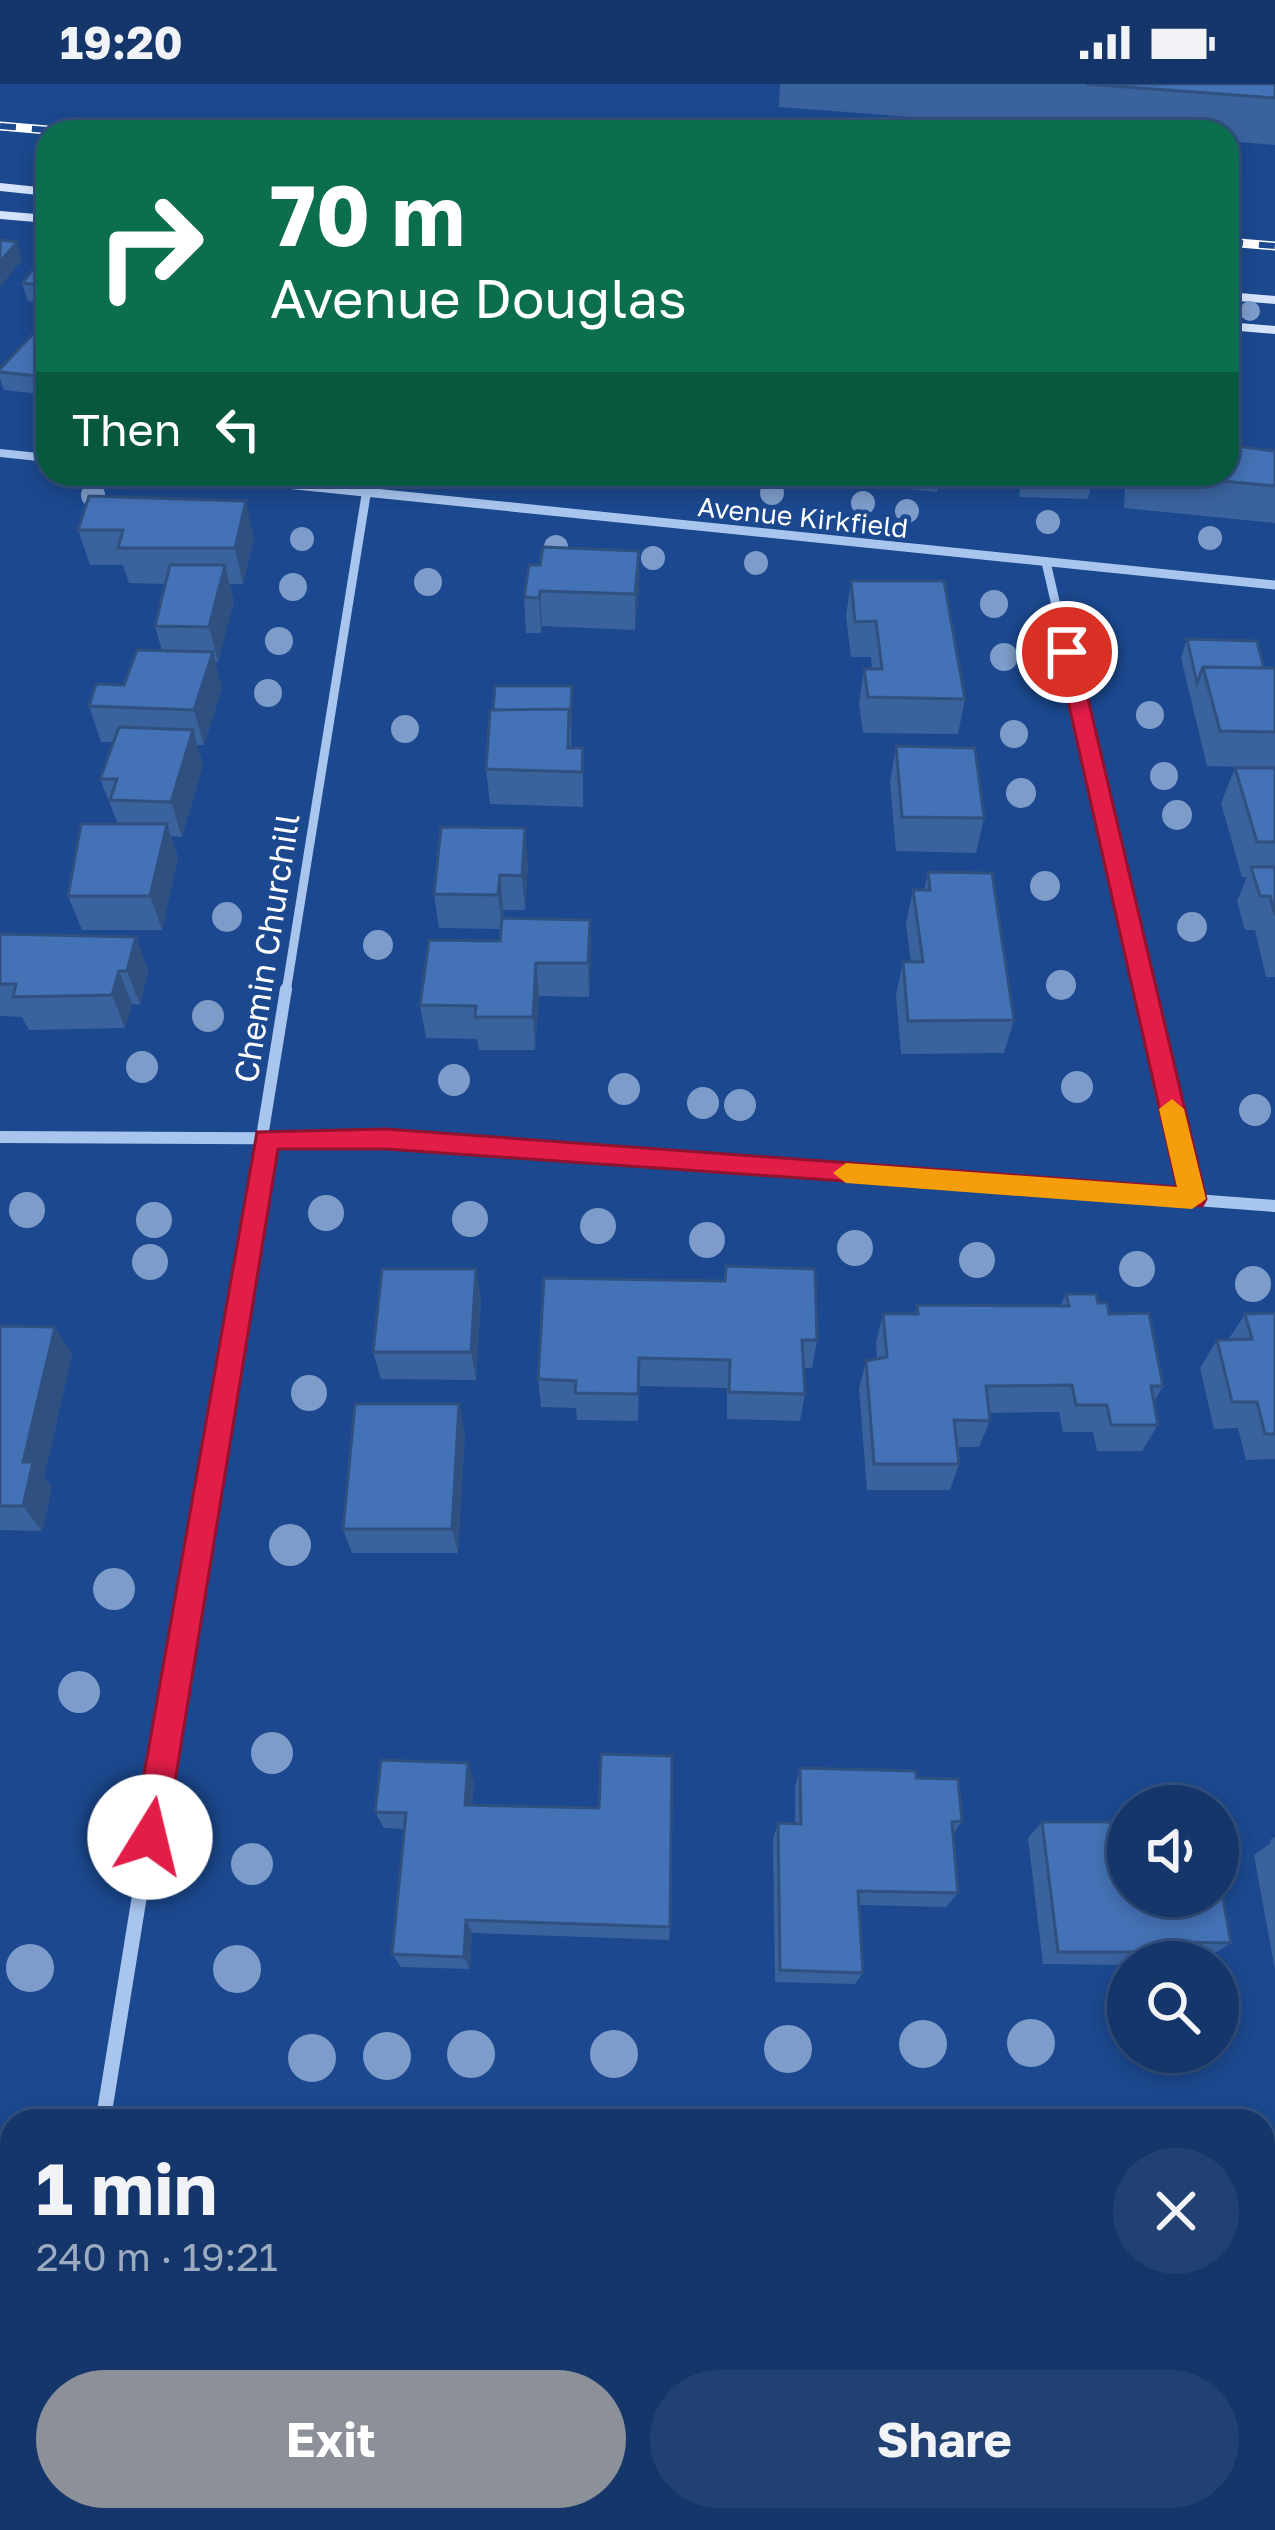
<!DOCTYPE html>
<meta charset="utf-8">
<style>
:root{--surface:#14366a;--page:#214172;--text:#f1f3f6;--muted:#9dabc1;--line:#33507e;--accent:#8c9099}
body{margin:0;font-family:"Golos Text",sans-serif;background:var(--page);color:var(--text);height:100vh;display:flex;flex-direction:column;font-size:45px;white-space:nowrap}
*{box-sizing:border-box;margin:0}
p{font-size:39px;color:var(--muted)}
.icon{flex:none;width:66px;height:66px;fill:none;stroke:currentColor;stroke-width:2;stroke-linecap:round;stroke-linejoin:round}
.map{position:relative;flex:1;overflow:hidden}
.panel{position:absolute;left:0px;top:2025px;width:1275px;height:423px;display:flex;flex-direction:column;background:var(--surface);border-radius:36px 36px 0 0;box-shadow:0 6px 18px #0003,0 0 0 3px var(--line)}
.panel>*{flex:none}
.guide{position:absolute;left:36px;top:36px;width:1203px;height:366px;border-radius:36px;box-shadow:0 6px 18px #0003,0 0 0 3px var(--line);background:#0b6e4f;color:#fff;overflow:hidden}
.controls{position:absolute;left:1107px;top:1701px;display:grid;gap:24px}
.controls a{display:grid;place-items:center;width:132px;height:132px;border-radius:50%;background:var(--surface);box-shadow:0 6px 18px #0003,0 0 0 3px var(--line);font-size:60px}
.pin{position:absolute;display:grid;place-items:center;width:102px;height:102px;color:#fff;margin:-51px;border:6px solid #fff;border-radius:50%;box-shadow:0 3px 12px #0007}
.me{position:absolute;width:132px;margin:-66px;rotate:9deg;stroke-linejoin:round;filter:drop-shadow(0 0 9px #0008)}
.turn{display:flex;align-items:center;gap:42px;height:252px;padding:0 36px;font-size:54px}
.turn .icon{width:156px;height:156px;stroke-width:2.5}
.turn b{display:block;font-size:84px;line-height:102px}
.then{display:flex;align-items:center;height:114px;padding:0 36px;background:#0003;gap:24px;font-size:45px}
.round{display:grid;place-items:center;flex:none;width:126px;height:126px;border-radius:63px;background:var(--page)}
.overview{display:flex;align-items:center;justify-content:space-between;height:204px;padding:0 36px}
h1{font-size:72px;font-weight:700;line-height:90px}
.primary-button{display:flex;gap:24px;margin-top:auto;padding:24px 36px}
.primary-button a{flex:1;height:138px;border-radius:72px;background:var(--accent);color:#fff;font-size:48px;font-weight:700;line-height:138px;text-align:center}
.primary-button a+a{background:var(--page);color:var(--text)}
.status{display:flex;justify-content:space-between;align-items:center;height:84px;padding:0 60px;background:var(--surface);direction:ltr}
.status svg{height:33px;fill:currentColor}
.map>svg:first-child{display:block}
</style>
<div class="status"><b>19:20</b><svg viewBox="0 0 49 12"><path d="M0 12V9h3v3zM5 12V6h3v6zM10 12V3h3v9zM15 12V0h3v12zM26 1h20v11H26zM47 4h2v5h-2z"/></svg></div>
<div class="map">
<svg width="1275" height="2446" viewBox="0 0 1275 2446">
<rect width="100%" height="100%" fill="#1b488e"/>
<path fill="#2e62ac" d="M1263,2193H1275V2446H118L120,2436H1263Z"/>
<g fill="none" stroke-linecap="round" stroke-linejoin="round">
<path stroke="#a8c5ee" stroke-width="8" d="M0,369L48,374
M185,390L238,395"/>
<path stroke="#a8c5ee" stroke-width="9" d="M208,392L1275,501
M1046,478L1145,908
M286,908L366,411"/>
<path stroke="#a8c5ee" stroke-width="12" d="M1145,905L1193,1115
M0,1053L387,1055L1275,1122
M177,1577L286,905"/>
<path stroke="#a8c5ee" stroke-width="15" d="M103,2037L178,1574
M0,2114H12
M1263,2143L1275,2144
M37,2446L39,2436"/>
<path fill="#d5e3fa" fill-rule="evenodd" d="M0,99L48,104V112L0,107Z
M0,127L48,131V139L0,135Z
M1227,208L1275,212V220L1227,216Z
M1227,238L1275,242V250L1227,246Z"/>
<defs>
<path id="rail" d="M0,42L71,48
M1227,158L1275,162"/>
</defs>
<use href="#rail" stroke="#fff" stroke-width="9"/>
<use href="#rail" stroke="#1b488e" stroke-width="6" stroke-dasharray="16" stroke-linecap="butt"/>
</g>
<g fill="#7d9cc9">
<circle cx="1250" cy="227" r="10"/>
<circle cx="772" cy="409" r="12"/>
<circle cx="93" cy="411" r="12"/>
<circle cx="863" cy="419" r="12"/>
<circle cx="907" cy="427" r="12"/>
<circle cx="1048" cy="438" r="12"/>
<circle cx="1210" cy="454" r="12"/>
<circle cx="302" cy="455" r="12"/>
<circle cx="556" cy="463" r="12"/>
<circle cx="653" cy="474" r="12"/>
<circle cx="756" cy="479" r="12"/>
<circle cx="428" cy="498" r="14"/>
<circle cx="293" cy="503" r="14"/>
<circle cx="994" cy="520" r="14"/>
<circle cx="279" cy="557" r="14"/>
<circle cx="1004" cy="573" r="14"/>
<circle cx="268" cy="609" r="14"/>
<circle cx="1150" cy="631" r="14"/>
<circle cx="405" cy="645" r="14"/>
<circle cx="1014" cy="650" r="14"/>
<circle cx="1164" cy="692" r="14"/>
<circle cx="1021" cy="709" r="15"/>
<circle cx="1177" cy="731" r="15"/>
<circle cx="1045" cy="802" r="15"/>
<circle cx="227" cy="833" r="15"/>
<circle cx="1192" cy="843" r="15"/>
<circle cx="378" cy="861" r="15"/>
<circle cx="1061" cy="901" r="15"/>
<circle cx="208" cy="932" r="16"/>
<circle cx="142" cy="983" r="16"/>
<circle cx="454" cy="996" r="16"/>
<circle cx="1077" cy="1003" r="16"/>
<circle cx="624" cy="1005" r="16"/>
<circle cx="703" cy="1019" r="16"/>
<circle cx="740" cy="1021" r="16"/>
<circle cx="1255" cy="1026" r="16"/>
<circle cx="27" cy="1126" r="18"/>
<circle cx="326" cy="1129" r="18"/>
<circle cx="470" cy="1135" r="18"/>
<circle cx="154" cy="1136" r="18"/>
<circle cx="598" cy="1142" r="18"/>
<circle cx="707" cy="1156" r="18"/>
<circle cx="855" cy="1164" r="18"/>
<circle cx="977" cy="1176" r="18"/>
<circle cx="150" cy="1178" r="18"/>
<circle cx="1137" cy="1185" r="18"/>
<circle cx="1253" cy="1200" r="18"/>
<circle cx="309" cy="1309" r="18"/>
<circle cx="290" cy="1461" r="21"/>
<circle cx="114" cy="1505" r="21"/>
<circle cx="79" cy="1608" r="21"/>
<circle cx="272" cy="1669" r="21"/>
<circle cx="252" cy="1780" r="21"/>
<circle cx="30" cy="1884" r="24"/>
<circle cx="237" cy="1885" r="24"/>
<circle cx="1031" cy="1959" r="24"/>
<circle cx="923" cy="1960" r="24"/>
<circle cx="788" cy="1965" r="24"/>
<circle cx="471" cy="1970" r="24"/>
<circle cx="614" cy="1970" r="24"/>
<circle cx="387" cy="1972" r="24"/>
<circle cx="312" cy="1974" r="24"/>
</g>
<path fill="#3a629d" d="M780,0H1275V61L1227,57V48H1106L779,23Z
M48,168V220L28,217L22,199Z
M48,253V311L4,306L0,295V285Z
M1275,367V439L1124,424L1126,390H1227Z
M799,390H940L937,408L798,393Z
M1021,390H1094L1088,415L1019,413Z
M89,412L254,453L243,500H230L234,517L218,578H215L222,604L204,661H197L203,681L182,753L171,752L178,774L162,846H82L68,812L118,740L100,695L113,658H101L89,622L124,601L162,567L155,542L165,500L129,499L123,481H90L78,446Z
M529,481L639,502L635,546L542,542L541,549H526L524,513Z
M851,497L965,615L958,650L863,649L859,620L864,585H872L871,573H851L846,532Z
M1187,555L1264,584H1275V684L1207,682L1181,574Z
M572,602L571,664H583V723L490,720L486,685Z
M896,662L984,734L976,769L896,767L890,698Z
M1235,684H1275V893H1266L1255,846H1245L1237,817L1247,793H1242L1221,719Z
M528,778L525,826H503V834L590,836L591,870L589,913L539,912L535,966H479L477,955L426,954L420,921L500,857L501,845L439,844L434,810Z
M928,788L1014,936L1004,969L901,970L896,911L903,878H911L906,840L913,806H924Z
M0,850L136,853L148,887L140,921L132,920L125,944L29,946L22,933L0,932Z
M544,1194L817,1256L812,1284H803L805,1310L800,1337L727,1335V1304L639,1302L638,1337L577,1336L576,1324L541,1323L538,1295Z
M1066,1210L1098,1219L1109,1230L1163,1302L1154,1318L1158,1341L1142,1367H1097L1093,1348H1063L1059,1328L989,1329L990,1337L979,1363H957L959,1380L950,1406H867L859,1305L866,1277L877,1275L876,1258L883,1230H915L917,1221L1060,1222Z
M481,1214L476,1296L381,1295L373,1268Z
M1275,1229V1375L1246,1376L1238,1344L1214,1345L1200,1284L1217,1256H1228L1245,1230Z
M0,1242L55,1243L72,1271L44,1393L52,1403L42,1447L0,1446Z
M465,1347L458,1469H352L343,1445Z
M800,1684L916,1694L962,1737L953,1750L958,1809L946,1823L859,1821L863,1889L855,1900L775,1898L773,1755L778,1739L795,1740V1702Z
M474,1697L472,1721L670,1843L669,1856L472,1849L470,1885L401,1883L392,1870L404,1745L384,1744L375,1728Z
M1042,1738L1231,1859L1210,1872L1171,1871L1160,1878H1128V1881L1043,1880L1028,1754Z
M1275,1753V1886L1254,1771L1271,1759L1270,1756Z"/>
<path fill="#30507f" d="M17,158L22,176L0,203V178Z
M246,417L254,453L243,500L235,464Z
M639,467V502L635,546V510Z
M225,481L234,517L218,578L209,543Z
M540,507L542,542L541,549L539,514Z
M213,568L222,604L204,661L194,626Z
M193,646L203,681L182,753L171,718Z
M167,740L178,774L162,846L150,812Z
M525,744L528,778L525,826L522,792Z
M500,791L503,826L502,845L498,811Z
M590,836L591,870L589,913L588,879Z
M136,853L148,887L140,921L127,887Z
M536,879L539,912L535,966L533,933Z
M119,887L132,920L125,944L112,911Z
M476,1185L481,1214L476,1296L471,1268Z
M55,1243L72,1271L44,1393L52,1403L42,1447L23,1422V1378Z
M459,1320L465,1347L458,1469L452,1445Z
M468,1679L474,1697L471,1738L465,1721Z
M466,1836L472,1849L470,1885L464,1873Z"/>
<path fill="#4472b6" stroke="#30507f" stroke-width="3" d="M1086,0H1275V14Z
M0,156L17,158L0,178Z
M48,168V202L22,199Z
M32,251L48,253V293L0,288V285Z
M1227,268L1229,269V295L1227,294Z
M1227,361L1275,367V402L1150,390H1227Z
M89,412L246,417L235,464H118L123,446H78Z
M543,463L639,467L635,510L540,507L539,514L524,513L529,481H540Z
M170,481H225L209,543L155,542Z
M851,497H944L965,615L868,613L864,585H882L876,537L855,538Z
M1187,555L1257,557L1264,584L1203,583L1197,599Z
M137,566L213,568L194,626L89,622L96,600L124,601Z
M1203,583L1275,584V648L1220,647Z
M495,602H572L570,642L569,625L493,626Z
M569,625L568,664H583L582,688L486,685L490,626Z
M119,643L193,646L171,718L110,716L117,695H100Z
M896,662L975,664L984,734L902,733Z
M1235,684H1275V758H1257Z
M81,740H167L150,812H68Z
M441,743L525,744L522,792L500,791L498,811L434,810Z
M1251,783H1275V831L1270,812H1260Z
M928,788L992,789L1014,936L908,937L903,878H923L913,806H930Z
M502,834L590,836L588,879H536L533,933H475L476,922L420,921L429,856L500,857Z
M0,850L136,853L127,887H119L112,911L13,913L16,900H0Z
M726,1182L815,1185L817,1256H802L805,1310L729,1308L730,1276L639,1274L638,1310L575,1309L576,1297L538,1295L544,1194L725,1197Z
M382,1185H476L471,1268H373Z
M1066,1210H1096L1098,1219H1107L1109,1230L1149,1229L1163,1302H1151L1158,1341H1111L1107,1321H1076L1072,1301L986,1302L990,1337L954,1336L959,1380H874L866,1277L887,1273L883,1230H918L917,1221L1069,1222Z
M1275,1229V1350H1265L1257,1318H1232L1217,1256L1252,1255L1245,1230Z
M0,1242L55,1243L23,1378H33L23,1422H0Z
M355,1320H459L452,1445H343Z
M601,1670L672,1672L670,1843L466,1836L464,1873L392,1870L406,1729L375,1728L381,1676L468,1679L465,1721L599,1724Z
M800,1684L916,1687V1694L958,1695L962,1737L952,1738L958,1809L858,1807L863,1889L780,1886L778,1739L801,1740Z
M1042,1738H1128V1812H1218V1788L1231,1859L1173,1858L1176,1868H1058Z"/>
<path fill="#e11d48" stroke="#92132f" stroke-width="3" d="M1067,562L1077,568L1206,1115L1202,1122L386,1065H278L166,1753L161,1765L150,1770L138,1765L133,1753L257,1048L386,1045L1177,1103L1057,568Z"/>
<path fill="#f59e0b" d="M1172,1015L1184,1025L1206,1115L1192,1125L846,1099L833,1089L846,1079L1177,1103L1159,1025Z"/>
<g text-anchor="middle" dominant-baseline="central" stroke-width="9" stroke-linejoin="round" paint-order="stroke">
<g font-size="27" fill="#fff" stroke="#1b488e">
<text transform="translate(803 433) rotate(6)">Avenue Kirkfield</text>
</g>
<g font-size="33" fill="#fff" stroke="#1b488e">
<text transform="translate(266 864) rotate(-81)">Chemin Churchill</text>
</g>
</g>
</svg>
<div class="controls">
<a><svg class="icon" aria-label="sound" viewBox="0 0 24 24"><path d="M4 9h4l5-4v14l-5-4H4zM17 9q2 3 0 6"/></svg></a>
<a><svg class="icon" aria-label="search" viewBox="0 0 24 24"><circle cx="10" cy="10" r="6"/><path d="M15 15l6 6"/></svg></a>
</div>
<div class="pin" style="left:1067px;top:568px;background:#d93025"><svg class="icon" aria-label="arrive" viewBox="0 0 24 24"><path d="M6 21V4h12l-3 4 3 4H6"/></svg></div>
<svg class="me" style="left:150px;top:1753px" viewBox="-20 -20 40 40"><circle r="19" fill="#fff"/><path d="M0-13L10 11 0 6-10 11z" fill="#e11d48"/></svg>
<div class="guide">
<div class="turn"><svg class="icon" aria-label="right" viewBox="0 0 24 24"><path d="M7 20v-9h11M14 6l5 5-5 5"/></svg><div><b>70 m</b>Avenue Douglas</div></div>
<div class="then">Then<svg class="icon" aria-label="left" viewBox="0 0 24 24"><path d="M17 20v-9H6M10 6l-5 5 5 5"/></svg></div>
</div>
<section class="panel">
<div class="overview"><div><h1>1 min</h1><p>240 m · 19:21</p></div><a class="round"><svg class="icon" aria-label="close" viewBox="0 0 24 24"><path d="M6 6l12 12M18 6L6 18"/></svg></a></div>
<div class="primary-button"><a>Exit</a><a>Share</a></div>
</section>
</div>
